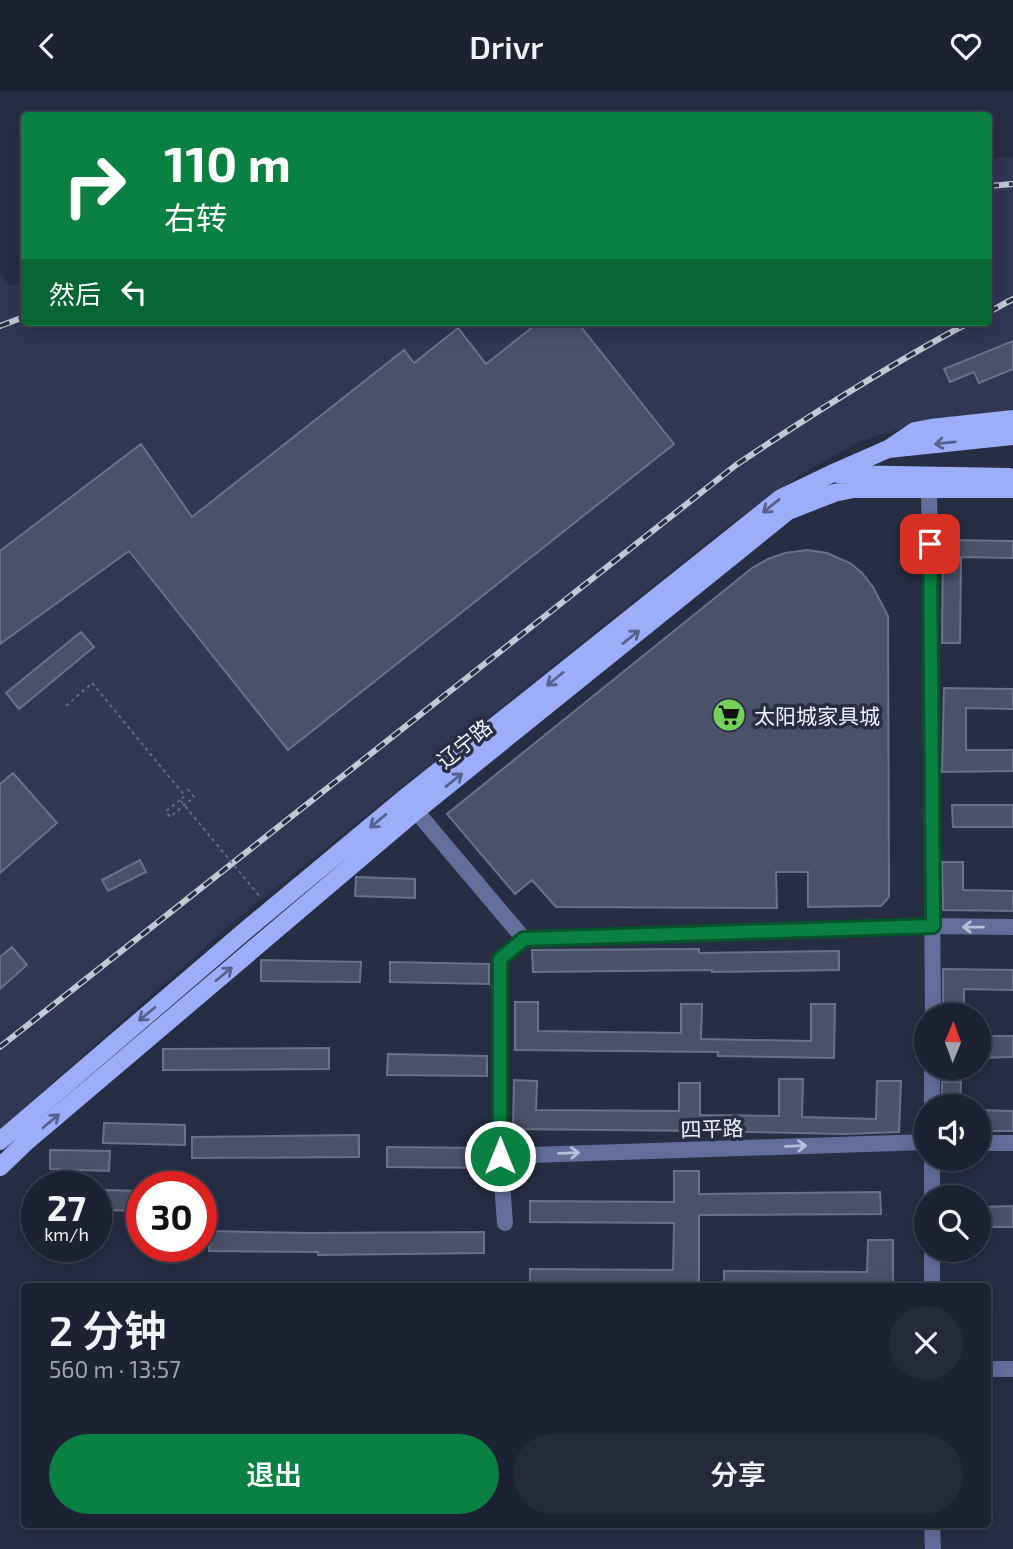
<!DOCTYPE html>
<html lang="zh">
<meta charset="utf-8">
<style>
:root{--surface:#1d2232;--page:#252a3a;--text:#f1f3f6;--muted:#a0a4ac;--line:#3b3f4d;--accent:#0b8043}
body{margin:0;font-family:"Exo 2","Noto Sans SC",sans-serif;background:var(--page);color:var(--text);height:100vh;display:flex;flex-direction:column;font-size:26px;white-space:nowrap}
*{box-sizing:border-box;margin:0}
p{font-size:23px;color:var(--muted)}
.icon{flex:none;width:38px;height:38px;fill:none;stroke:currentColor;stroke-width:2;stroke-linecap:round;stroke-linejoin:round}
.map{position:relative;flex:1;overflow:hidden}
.sheet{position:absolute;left:21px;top:1192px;width:970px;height:245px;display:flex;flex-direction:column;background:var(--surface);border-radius:7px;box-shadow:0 4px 18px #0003,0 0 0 2px var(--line)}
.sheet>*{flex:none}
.hud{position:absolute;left:21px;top:21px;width:971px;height:214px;border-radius:7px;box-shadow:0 4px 18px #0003,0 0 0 2px var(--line);background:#0b8043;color:#fff;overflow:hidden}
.needle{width:46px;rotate:1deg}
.controls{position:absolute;left:914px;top:912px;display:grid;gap:14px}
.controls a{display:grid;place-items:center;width:77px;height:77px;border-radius:50%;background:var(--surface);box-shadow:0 4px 18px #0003,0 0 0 2px var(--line);font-size:35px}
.speed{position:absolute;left:21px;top:1080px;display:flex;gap:14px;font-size:35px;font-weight:700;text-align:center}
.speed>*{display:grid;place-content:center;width:91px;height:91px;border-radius:50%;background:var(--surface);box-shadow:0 4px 18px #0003,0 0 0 2px var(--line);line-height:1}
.speed small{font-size:18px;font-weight:400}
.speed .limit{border:10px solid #d22;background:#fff;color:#111}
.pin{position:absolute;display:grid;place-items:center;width:60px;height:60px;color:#fff;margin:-30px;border-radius:14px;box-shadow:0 4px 10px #0006}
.me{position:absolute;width:77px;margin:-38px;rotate:0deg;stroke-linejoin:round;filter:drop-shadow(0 0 5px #0008)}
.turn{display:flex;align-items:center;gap:24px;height:147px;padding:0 28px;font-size:32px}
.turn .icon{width:91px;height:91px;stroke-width:2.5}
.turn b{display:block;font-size:49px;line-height:60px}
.then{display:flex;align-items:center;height:66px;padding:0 28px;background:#0003;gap:14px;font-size:26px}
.round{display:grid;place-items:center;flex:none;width:74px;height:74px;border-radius:37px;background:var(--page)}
.summary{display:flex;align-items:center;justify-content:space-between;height:119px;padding:0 28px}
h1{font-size:42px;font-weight:600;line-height:52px}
.action{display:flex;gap:14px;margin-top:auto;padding:14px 28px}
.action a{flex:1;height:80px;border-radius:42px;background:var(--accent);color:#fff;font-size:28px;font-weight:600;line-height:80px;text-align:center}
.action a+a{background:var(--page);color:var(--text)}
header{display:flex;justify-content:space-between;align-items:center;height:91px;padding:0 28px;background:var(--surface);font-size:32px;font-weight:600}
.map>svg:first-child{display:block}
</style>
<header><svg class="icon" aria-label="back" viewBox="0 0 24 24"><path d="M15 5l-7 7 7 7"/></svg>Drivr<svg class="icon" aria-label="heart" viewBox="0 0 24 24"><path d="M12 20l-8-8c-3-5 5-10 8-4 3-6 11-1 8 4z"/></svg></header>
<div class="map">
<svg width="1013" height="1458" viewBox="0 0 1013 1458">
<rect width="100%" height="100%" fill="#272d43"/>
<path fill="#303653" d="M989,66L1013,67V318L919,332L859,351L808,379L730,433L243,823L0,1038V183L10,195L24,192V231H989Z"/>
<path fill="#4a5169" stroke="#6a718a" stroke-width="2" d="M539,231H577L674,353L288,659L129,460L0,553V460L141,353L192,426L404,259L414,272L458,237L486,273Z
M1013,250V278L979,292L974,281L950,291L944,278Z
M943,449L1013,450V467L961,466L960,552H942Z
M807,459L827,462L850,472L862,482L873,496L888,525L889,806L881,815L808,816V781H776L777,817L556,816L532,789L515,803L447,723L752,477L768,468L785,462Z
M81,541L94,556L19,618L6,602Z
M944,597L1013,598V618L966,617V659H1013V680L942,681Z
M13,682L57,732L0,782V693Z
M952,714H1013V736H953Z
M140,769L146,781L108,800L102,789Z
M942,771H963V799L1013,800V820L943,819Z
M356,786L415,788V807L355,805Z
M12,856L27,874L0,898V866Z
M699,858V862L839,860V879L712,881V879L533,881L532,859Z
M261,869L361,871L360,891L261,890Z
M390,871L489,873V893L390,891Z
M943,878L1013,879V899L964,898V924H943Z
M515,911H538V940L681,942V913H702L701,948L811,950V913H835L834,967L718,965V961L515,959Z
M978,945H1013V966L978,967Z
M329,957V978L163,979V958Z
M388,963L487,965V985L387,984Z
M779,988H803L802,1026L876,1028L877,990H901L899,1041L844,1043L699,1040L513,1038L514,989L537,990L536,1019L679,1020V992H700V1024L779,1025Z
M942,991H961L960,1015H942Z
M978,1019L1013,1020V1040H978Z
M104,1032L185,1034V1054L103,1052Z
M359,1044V1066L192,1067V1046Z
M387,1056L487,1057L486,1077L387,1076Z
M50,1059L110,1060L109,1080L50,1078Z
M674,1080H699V1103L880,1101L881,1123L699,1124V1195H530V1178L673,1179L674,1132L530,1131V1110L674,1111Z
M104,1099L142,1100V1120L104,1119Z
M1013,1115V1136H978V1116Z
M210,1140L309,1142L484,1141V1162L318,1164V1161L209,1160Z
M868,1149H893V1195H724V1180L867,1181Z"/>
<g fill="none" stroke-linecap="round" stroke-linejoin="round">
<path stroke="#64697b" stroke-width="2" stroke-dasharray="3.5 3.5" stroke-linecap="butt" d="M66,615L92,592
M180,709L166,720L170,726L194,706L186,696"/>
<path stroke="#636e9b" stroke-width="16" d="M929,387L933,924
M416,720L524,848L933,835L1013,836
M932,1015V976
M978,1052H1013
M500,1065L926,1051
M932,1106V1068
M505,1132L500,1065V868L524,848
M932,1195V1158
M987,1278H1013
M932,1433L933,1458"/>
<path stroke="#9caef9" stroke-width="18" d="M890,357L915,340L931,337L1013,328
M838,383L1009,386
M0,1050L246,839L406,706L781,407L831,383L888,358L1013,345
M0,1076L25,1052L416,720L788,420L834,402L853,398H1013"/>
<defs>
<path id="rail" d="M989,95L1013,93
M989,221L1013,208
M0,235L24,226
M0,956L736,374C812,323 889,274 970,231"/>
</defs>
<use href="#rail" stroke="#c4c8d4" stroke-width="6"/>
<use href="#rail" stroke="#272d43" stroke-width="3.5" stroke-dasharray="10" stroke-linecap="butt"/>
<path stroke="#64697b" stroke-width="2" stroke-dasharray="3.5 3.5" stroke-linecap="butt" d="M92,592L185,705L180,709L261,807"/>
</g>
<defs><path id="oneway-shaft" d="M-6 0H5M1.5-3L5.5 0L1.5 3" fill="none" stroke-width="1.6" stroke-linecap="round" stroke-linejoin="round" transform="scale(1.75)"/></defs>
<g stroke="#56618c">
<use href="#oneway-shaft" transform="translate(945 352) rotate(174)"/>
<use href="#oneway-shaft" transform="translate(771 415) rotate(141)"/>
<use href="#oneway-shaft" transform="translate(631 546) rotate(-39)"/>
<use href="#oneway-shaft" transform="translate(555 588) rotate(141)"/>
<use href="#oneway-shaft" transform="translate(454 689) rotate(-39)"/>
<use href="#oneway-shaft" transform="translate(378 730) rotate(140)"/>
<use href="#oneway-shaft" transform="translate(224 883) rotate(-40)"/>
<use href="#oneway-shaft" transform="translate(147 923) rotate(140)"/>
<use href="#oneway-shaft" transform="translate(51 1030) rotate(-40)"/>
</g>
<g stroke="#b9bfd6">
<use href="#oneway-shaft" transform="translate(973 836) rotate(-179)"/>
<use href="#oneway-shaft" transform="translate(796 1055) rotate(-2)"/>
<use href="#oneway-shaft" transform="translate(569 1062) rotate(-2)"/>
</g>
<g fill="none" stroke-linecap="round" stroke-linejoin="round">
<defs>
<path id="route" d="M500,1065V868L524,848L933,835L930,453"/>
</defs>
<use href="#route" stroke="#07532c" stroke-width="18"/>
<use href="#route" stroke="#0b8043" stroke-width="12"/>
</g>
<defs>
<symbol id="supermarket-disc" viewBox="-11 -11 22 22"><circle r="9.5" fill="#74d25c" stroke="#272d43"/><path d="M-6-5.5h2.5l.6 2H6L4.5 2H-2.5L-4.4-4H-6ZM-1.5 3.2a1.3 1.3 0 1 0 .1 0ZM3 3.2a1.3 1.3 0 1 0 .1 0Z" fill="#111"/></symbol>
</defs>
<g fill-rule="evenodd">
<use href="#supermarket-disc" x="710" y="605" width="38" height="38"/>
</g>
<g text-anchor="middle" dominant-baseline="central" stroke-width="7" stroke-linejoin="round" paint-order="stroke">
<g font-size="21" fill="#f2f5fe" stroke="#272d43" text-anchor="start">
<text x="754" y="624">太阳城家具城</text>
</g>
<g font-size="21" fill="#f2f5fe" stroke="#272d43">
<text transform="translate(464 652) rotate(-39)">辽宁路</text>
<text transform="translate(712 1037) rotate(-2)">四平路</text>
</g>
</g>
</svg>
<div class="controls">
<a><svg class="needle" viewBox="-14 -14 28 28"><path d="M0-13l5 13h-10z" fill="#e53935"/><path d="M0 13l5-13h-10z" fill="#a0a4ac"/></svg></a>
<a><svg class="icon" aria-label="sound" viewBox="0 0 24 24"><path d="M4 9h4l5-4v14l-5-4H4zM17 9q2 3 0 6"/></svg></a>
<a><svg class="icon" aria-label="search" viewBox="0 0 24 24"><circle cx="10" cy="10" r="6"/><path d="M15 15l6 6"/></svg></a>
</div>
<div class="speed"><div>27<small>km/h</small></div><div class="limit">30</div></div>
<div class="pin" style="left:930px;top:453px;background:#d93025"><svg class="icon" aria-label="arrive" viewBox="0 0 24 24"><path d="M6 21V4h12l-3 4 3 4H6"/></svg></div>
<svg class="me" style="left:500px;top:1065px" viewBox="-20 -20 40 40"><circle r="17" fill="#0b8043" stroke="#fff" stroke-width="3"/><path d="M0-11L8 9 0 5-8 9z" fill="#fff"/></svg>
<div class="hud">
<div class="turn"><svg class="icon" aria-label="right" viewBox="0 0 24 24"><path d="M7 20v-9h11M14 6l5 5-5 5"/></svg><div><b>110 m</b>右转</div></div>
<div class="then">然后<svg class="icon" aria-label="left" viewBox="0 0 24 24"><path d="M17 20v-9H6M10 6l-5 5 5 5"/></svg></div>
</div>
<section class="sheet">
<div class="summary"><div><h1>2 分钟</h1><p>560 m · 13:57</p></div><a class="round"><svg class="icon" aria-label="close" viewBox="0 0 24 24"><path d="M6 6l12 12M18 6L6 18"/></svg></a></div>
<div class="action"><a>退出</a><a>分享</a></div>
</section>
</div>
